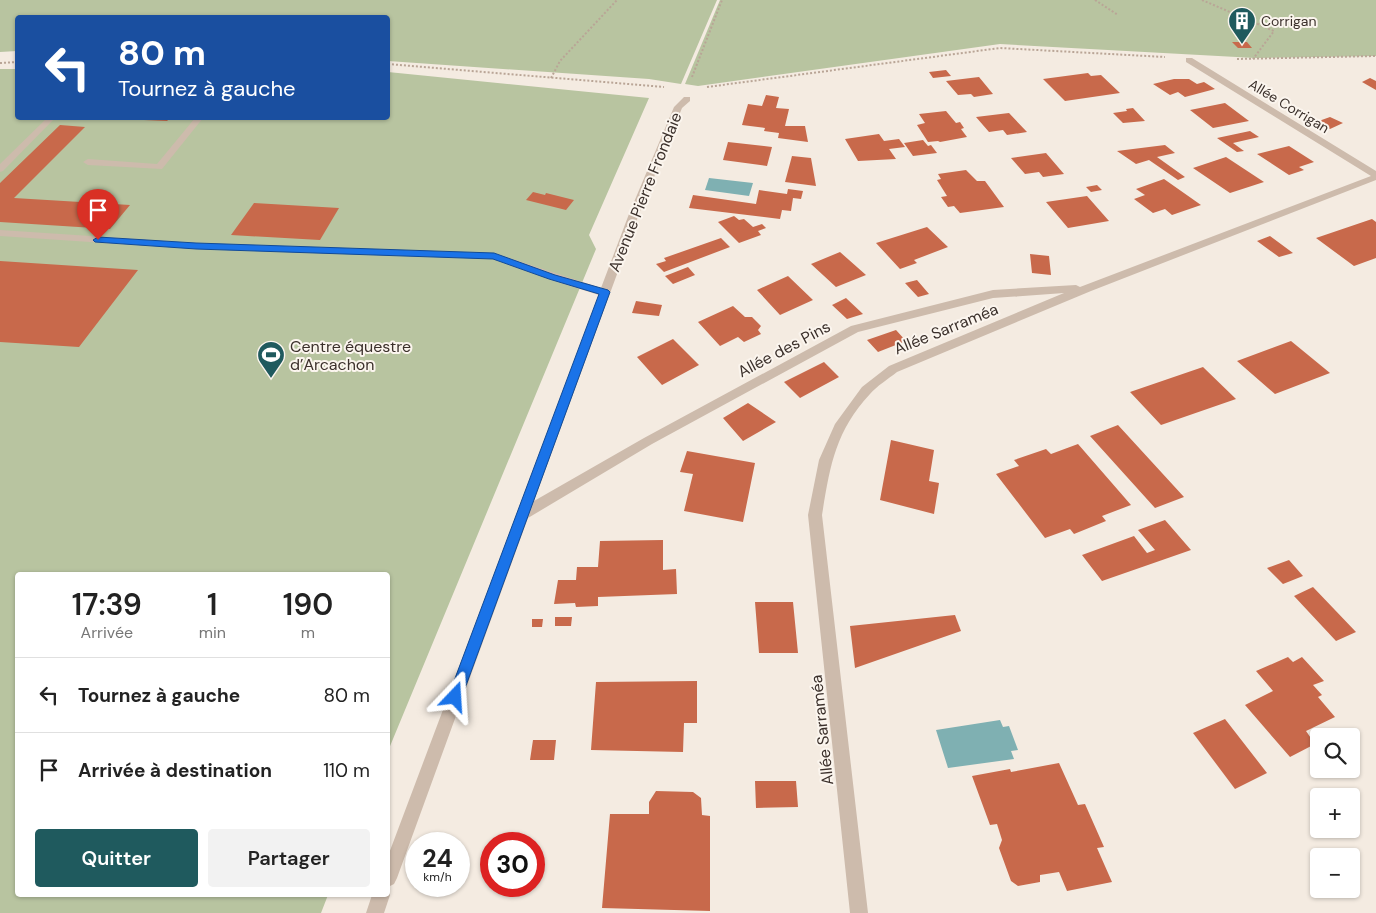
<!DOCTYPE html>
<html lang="fr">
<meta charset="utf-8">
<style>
:root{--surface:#fff;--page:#f2f2f2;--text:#222;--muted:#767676;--line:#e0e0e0;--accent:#1f5a5e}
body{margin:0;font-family:"DM Sans",sans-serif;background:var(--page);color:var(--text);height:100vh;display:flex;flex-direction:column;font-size:19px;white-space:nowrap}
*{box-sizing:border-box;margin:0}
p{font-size:16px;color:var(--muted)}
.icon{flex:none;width:28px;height:28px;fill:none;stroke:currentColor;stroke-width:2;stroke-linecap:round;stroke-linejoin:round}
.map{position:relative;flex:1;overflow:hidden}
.details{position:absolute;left:15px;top:572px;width:375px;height:325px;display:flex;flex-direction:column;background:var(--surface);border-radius:5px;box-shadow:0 1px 4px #0004}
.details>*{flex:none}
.top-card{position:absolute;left:15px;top:15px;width:375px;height:105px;border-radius:5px;box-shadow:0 1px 4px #0004;background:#1a4fa0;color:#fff;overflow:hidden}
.buttons{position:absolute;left:1310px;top:728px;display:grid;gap:10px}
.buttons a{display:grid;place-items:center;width:50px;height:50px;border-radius:5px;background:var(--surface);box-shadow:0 1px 4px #0004;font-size:25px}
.speed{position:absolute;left:405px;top:832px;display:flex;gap:10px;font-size:25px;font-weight:700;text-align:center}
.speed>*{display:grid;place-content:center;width:65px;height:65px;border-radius:50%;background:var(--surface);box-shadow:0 1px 4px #0004;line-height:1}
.speed small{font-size:12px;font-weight:400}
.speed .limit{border:8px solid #d22;background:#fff;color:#111}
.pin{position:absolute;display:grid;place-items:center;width:42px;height:42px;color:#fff;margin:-51px -21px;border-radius:50% 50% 50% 0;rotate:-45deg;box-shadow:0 0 5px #0007}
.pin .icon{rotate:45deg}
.me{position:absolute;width:55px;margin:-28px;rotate:20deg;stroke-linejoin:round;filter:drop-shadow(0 0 4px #0008)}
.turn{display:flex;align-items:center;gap:18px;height:105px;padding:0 20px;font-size:22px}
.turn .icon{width:65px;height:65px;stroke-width:2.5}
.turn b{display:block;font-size:35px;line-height:42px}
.eta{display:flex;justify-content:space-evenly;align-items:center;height:85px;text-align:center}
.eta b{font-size:30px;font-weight:600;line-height:35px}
.action{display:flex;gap:10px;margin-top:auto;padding:10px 20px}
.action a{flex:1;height:58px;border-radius:5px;background:var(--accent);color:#fff;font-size:20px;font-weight:600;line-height:58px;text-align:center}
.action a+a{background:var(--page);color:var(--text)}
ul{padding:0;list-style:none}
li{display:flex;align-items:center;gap:15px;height:75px;padding:0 20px;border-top:1px solid var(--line)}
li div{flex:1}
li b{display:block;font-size:19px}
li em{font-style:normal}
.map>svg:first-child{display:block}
</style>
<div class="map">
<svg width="1376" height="913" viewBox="0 0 1376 913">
<rect width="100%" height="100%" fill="#f4ebe1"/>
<path fill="#b8c4a0" d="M0,0H717L681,84L649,79L388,61V18H18L17,51L0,52Z
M720,0H1376V56L1255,58L1000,44L698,86L685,84Z
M0,69H17L18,118H388V72L649,98L589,235L596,249L388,751V575H18V895H328L321,913H0Z"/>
<path fill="#7fb0b2" d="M709,178L753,183L749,196L705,190Z
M1000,720L1003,727L1009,726L1018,750L1011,751L1014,759L948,768L936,730Z"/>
<path fill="#c8694b" d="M1232,42H1247L1252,48H1238Z
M946,70L951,76L933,78L929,72Z
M1088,73L1091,76L1101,75L1120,93L1065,101L1043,79Z
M979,77L993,94L974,97L971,94L958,95L946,81Z
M1370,78L1376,81V90L1362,82Z
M1174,79H1189L1197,84L1204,82L1215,89L1185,97L1178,92L1170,95L1153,84Z
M766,95L779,97L776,108L789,109L785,126H805L808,142L778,138L779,133L764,131L765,128L742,125L748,104L762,106Z
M1225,103L1249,121L1213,128L1190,110Z
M1133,108L1145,121L1123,123L1113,113L1127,111L1126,109Z
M946,111L956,123L960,122L964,128L961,129L967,137L940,142L938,141L928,142L917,125L925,123L919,114Z
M1009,113L1027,132L1007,135L1003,130L989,132L976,117Z
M1330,117L1343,123L1330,129L1316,122Z
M121,118H170L167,121L121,119Z
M60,125L85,127L14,198L130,205L110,229L0,222V183Z
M1250,131L1259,137L1233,143L1244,151L1237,152L1217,138Z
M879,134L884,141L899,139L905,147L889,149L896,159L858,161L845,139Z
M923,140L928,146L931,145L937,153L913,156L904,143Z
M728,142L772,147L767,166L723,160Z
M1165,145L1175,153L1157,157L1185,177L1178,180L1149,160L1136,164L1117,151Z
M1289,146L1314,162L1299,167L1304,170L1289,175L1257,154Z
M1046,153L1064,174L1043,177L1039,172L1025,174L1011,158Z
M792,156L811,158L816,186L785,182Z
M1226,157L1264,182L1230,193L1193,168Z
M966,170L977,181H985L1004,207L960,213L954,206L948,207L941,197L947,196L937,180L941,179L938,174Z
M1164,179L1201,205L1172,215L1165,209L1153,213L1134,199L1145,195L1136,189Z
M1097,185L1102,190L1091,192L1086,187Z
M788,189L803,191L801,199L793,198L791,211L782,210L780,219L689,208L693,195L756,204L759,190L787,194Z
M533,192L545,195L546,193L574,200L566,210L526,200Z
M1087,196L1109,221L1068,228L1046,202Z
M254,203L339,208L320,240L231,235Z
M734,216L739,220L744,219L753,227L762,224L766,228L758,231L761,235L739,243L718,222Z
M1372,219L1376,222V258L1354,266L1316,238Z
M927,227L948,247L914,260L917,263L900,269L876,243Z
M1270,236L1293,253L1279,257L1257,241Z
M721,238L730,247L664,272L656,264L666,261L664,258Z
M840,252L866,275L836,287L811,264Z
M1030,254L1049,256L1051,275L1032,273Z
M0,261L138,270L79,347L0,342Z
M688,267L695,275L673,284L665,276Z
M788,276L813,300L780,315L757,290Z
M917,280L929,294L918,297L905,283Z
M846,298L863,314L847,319L832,305Z
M636,301L662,305L659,316L632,313Z
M733,306L745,317H752L761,326L758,330L761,334L744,342L738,337L720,346L698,322Z
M896,330L906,341L878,352L867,340Z
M673,339L699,365L662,385L637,357Z
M1291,341L1330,373L1275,394L1237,361Z
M824,362L839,377L800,398L784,382Z
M1203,367L1236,399L1161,425L1130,392Z
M748,403L776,422L743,441L723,418Z
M1118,425L1184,497L1155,508L1090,436Z
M891,440L934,450L929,481L939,483L934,514L880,500Z
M1078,444L1131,505L1102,516L1106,521L1074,534L1070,529L1045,538L996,474L1019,466L1014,460L1046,449L1051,454Z
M687,451L755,463L743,522L684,511L693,474L680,472Z
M1165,520L1191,550L1102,581L1082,555L1134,536L1147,553L1155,550L1138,530Z
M663,540V570L676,569L677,594L598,597V606L576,607L575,603L554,604L558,580H576L577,567H598L600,541Z
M1289,560L1303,576L1283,584L1267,568Z
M1313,587L1356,632L1336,641L1294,596Z
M755,602H793L798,653H759Z
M955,615L961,631L855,668L850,626Z
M555,617H572L571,626H555Z
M532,619H543L542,627H532Z
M1288,657L1293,662L1302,657L1324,681L1313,685L1322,695L1318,697L1335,717L1306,731L1315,744L1290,757L1245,705L1273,691L1256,671Z
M697,681V723H684L683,752L591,750L596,682Z
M1225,719L1267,773L1235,789L1193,733Z
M533,740H556L554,760H530Z
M1059,763L1078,805L1085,804L1104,847L1097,848L1112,882L1067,891L1059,872L1040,875V882L1018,886L1011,881L999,848L1002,840L997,824L990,825L972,776L1010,769L1011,772Z
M755,781H796L798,807L756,808Z
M656,791L693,792L701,798L702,815L710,816V911L602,908L610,814H649V802Z"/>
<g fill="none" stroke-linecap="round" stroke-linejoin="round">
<path stroke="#b9a596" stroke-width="2" stroke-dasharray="2 2" stroke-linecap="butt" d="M1095,0L1118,15
M1202,0L1274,31L1253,59
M1237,59L1376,56
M0,63L18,62
M388,64L664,87
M692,77L722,0
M551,78L560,61L617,0
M707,87L1000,48L1165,57"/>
<path fill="#cdbbac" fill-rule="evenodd" d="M1186,58H1192L1376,171V180L1091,291L897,372C888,379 877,386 870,394C835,432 830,466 822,515L868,913H850L808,515L819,460L835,424L862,387L889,366L1064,293L993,298L858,332L652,444L528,518L397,878L394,884L388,887V856L599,295L548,279L493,259L196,249L0,236V230L196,243L494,253L601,288L629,214L674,107L684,97H690V101L682,108L639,214L534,501L644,438L851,326L993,290L1076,285L1080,287L1371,176L1186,62Z
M47,118H55L3,171L0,172V164Z
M195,118H203L162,169L88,165L83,162L88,159L157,164Z
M388,889L390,895L384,913H366L372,895H388Z"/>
</g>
<path fill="#1a73e8" stroke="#114b97" d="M98,237L196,243L494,253L555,275L608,290L610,292L460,702L455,704L450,702L448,697L599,294L549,279L493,259L196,249L95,242L93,240Z"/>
<defs>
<symbol id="building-pin" viewBox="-11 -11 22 30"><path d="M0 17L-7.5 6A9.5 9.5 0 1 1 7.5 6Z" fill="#1f5a5e" stroke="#fbf5ee"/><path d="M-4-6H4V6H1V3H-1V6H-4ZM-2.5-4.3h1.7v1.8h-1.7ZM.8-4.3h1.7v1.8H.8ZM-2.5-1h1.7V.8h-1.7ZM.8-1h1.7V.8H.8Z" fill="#fff"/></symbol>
<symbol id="stadium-pin" viewBox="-11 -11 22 30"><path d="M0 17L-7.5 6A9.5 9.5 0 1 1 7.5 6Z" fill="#1f5a5e" stroke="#fbf5ee"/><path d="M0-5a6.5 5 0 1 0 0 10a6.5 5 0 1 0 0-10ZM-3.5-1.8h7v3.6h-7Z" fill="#fff"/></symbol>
</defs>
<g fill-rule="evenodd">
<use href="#building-pin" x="1226" y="5" width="32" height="43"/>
<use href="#stadium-pin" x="255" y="339" width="32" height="43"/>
</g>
<g text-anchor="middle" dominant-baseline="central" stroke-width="4" stroke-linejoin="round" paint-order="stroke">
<g font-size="14" fill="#3b302b" stroke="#fbf5ee" text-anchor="start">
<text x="1261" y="21">Corrigan</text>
</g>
<g font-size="14" fill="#3b302b" stroke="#fbf5ee">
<text transform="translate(1289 106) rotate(31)">Allée Corrigan</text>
</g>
<g font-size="16" fill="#3b302b" stroke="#fbf5ee">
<text transform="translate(645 192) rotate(-68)">Avenue Pierre Frondaie</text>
<text transform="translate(946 329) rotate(-22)">Allée Sarraméa</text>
<text transform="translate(784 349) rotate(-28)">Allée des Pins</text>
<text transform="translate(822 730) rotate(-96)">Allée Sarraméa</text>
</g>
<g font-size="16" fill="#3b302b" stroke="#fbf5ee" text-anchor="start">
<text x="290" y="346">Centre équestre<tspan x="290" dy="18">d’Arcachon</tspan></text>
</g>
</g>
</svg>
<div class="buttons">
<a><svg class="icon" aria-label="search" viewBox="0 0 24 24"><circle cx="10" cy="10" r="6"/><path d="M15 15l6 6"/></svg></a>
<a>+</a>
<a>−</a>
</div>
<div class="speed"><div>24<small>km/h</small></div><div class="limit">30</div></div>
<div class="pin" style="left:98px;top:240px;background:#d93025"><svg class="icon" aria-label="arrive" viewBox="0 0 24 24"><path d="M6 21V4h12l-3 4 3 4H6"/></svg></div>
<svg class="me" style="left:455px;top:697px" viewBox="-20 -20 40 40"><path d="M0-17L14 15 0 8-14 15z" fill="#1a73e8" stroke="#fff" stroke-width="4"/></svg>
<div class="top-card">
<div class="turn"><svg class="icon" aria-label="left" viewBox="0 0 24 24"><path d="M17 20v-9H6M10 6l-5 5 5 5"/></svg><div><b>80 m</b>Tournez à gauche</div></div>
</div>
<section class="details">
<div class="eta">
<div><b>17:39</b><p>Arrivée</p></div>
<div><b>1</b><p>min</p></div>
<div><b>190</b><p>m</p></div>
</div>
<ul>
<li><svg class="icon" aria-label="left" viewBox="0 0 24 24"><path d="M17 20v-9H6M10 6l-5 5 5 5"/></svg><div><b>Tournez à gauche</b></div><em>80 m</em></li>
<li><svg class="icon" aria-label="arrive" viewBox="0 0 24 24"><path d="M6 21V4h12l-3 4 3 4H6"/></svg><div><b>Arrivée à destination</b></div><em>110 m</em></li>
</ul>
<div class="action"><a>Quitter</a><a>Partager</a></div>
</section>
</div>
